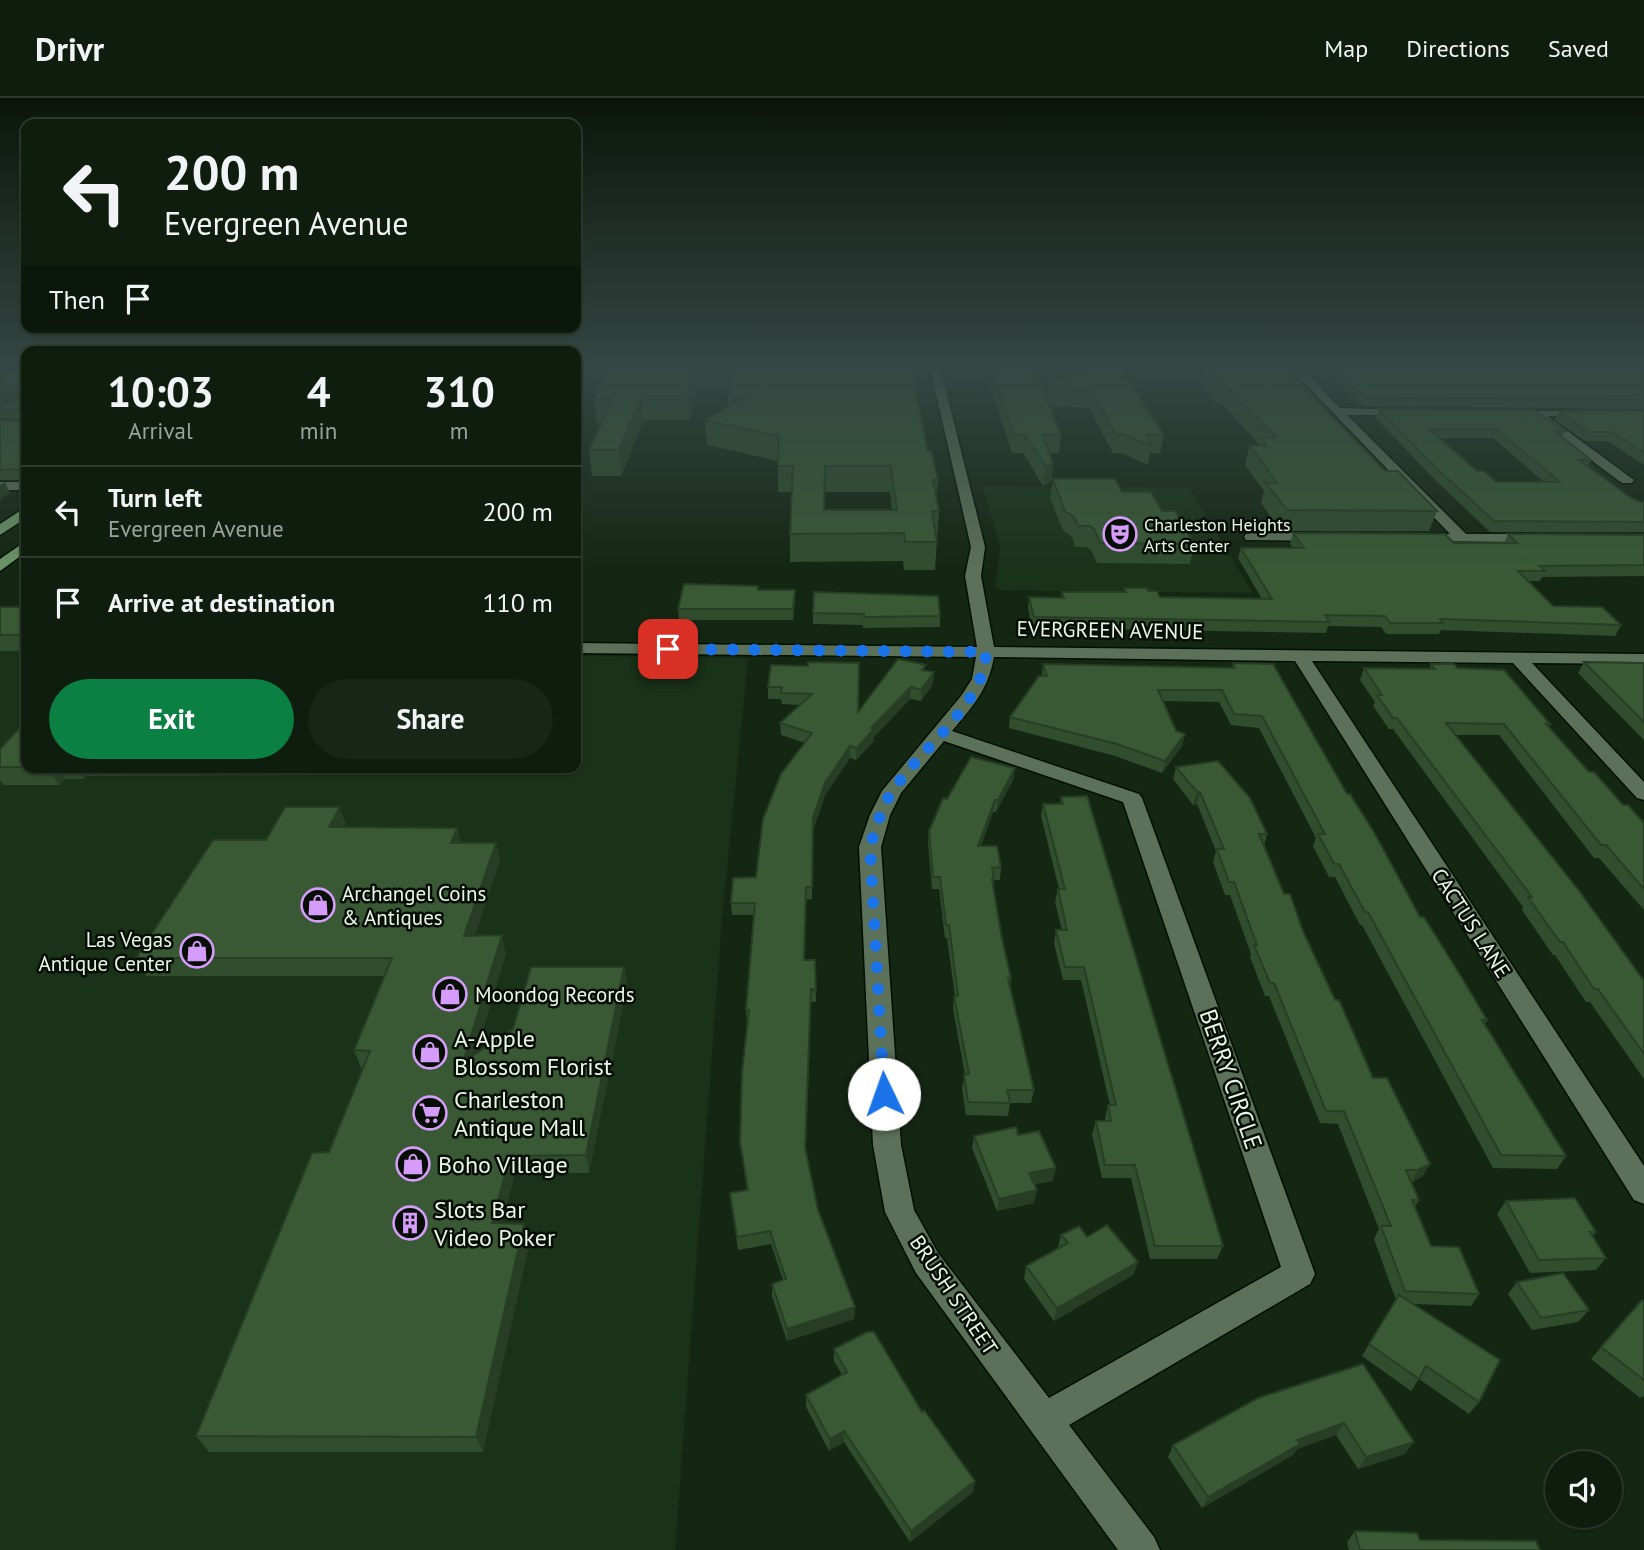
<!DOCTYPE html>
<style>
:root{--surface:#0f1d0e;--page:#182617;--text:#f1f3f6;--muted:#9ba29e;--line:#2f3b2e;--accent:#0b8043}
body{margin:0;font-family:"PT Sans",sans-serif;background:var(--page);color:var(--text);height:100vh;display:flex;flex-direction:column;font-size:26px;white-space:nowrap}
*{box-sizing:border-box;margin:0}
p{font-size:23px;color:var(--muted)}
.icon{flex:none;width:38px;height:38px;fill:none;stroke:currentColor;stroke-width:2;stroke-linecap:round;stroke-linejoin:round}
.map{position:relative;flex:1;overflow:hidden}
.panel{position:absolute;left:21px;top:248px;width:560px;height:427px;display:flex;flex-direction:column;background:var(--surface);border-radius:14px;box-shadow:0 2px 5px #0004,0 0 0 2px var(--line)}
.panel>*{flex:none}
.top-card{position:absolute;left:21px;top:21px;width:560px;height:214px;border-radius:14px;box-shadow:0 2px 5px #0004,0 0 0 2px var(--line);background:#0f1d0e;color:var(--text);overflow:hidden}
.buttons{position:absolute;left:1545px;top:1353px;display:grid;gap:14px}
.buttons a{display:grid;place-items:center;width:77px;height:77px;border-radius:50%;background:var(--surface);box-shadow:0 2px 5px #0004,0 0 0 2px var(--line);font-size:35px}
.pin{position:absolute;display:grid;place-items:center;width:60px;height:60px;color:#fff;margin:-30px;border-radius:14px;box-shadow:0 4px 10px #0006}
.me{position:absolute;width:77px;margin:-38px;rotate:357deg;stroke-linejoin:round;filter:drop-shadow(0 0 5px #0008)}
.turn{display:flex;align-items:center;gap:24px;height:147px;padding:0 28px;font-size:32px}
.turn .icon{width:91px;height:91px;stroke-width:2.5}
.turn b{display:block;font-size:49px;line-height:60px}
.then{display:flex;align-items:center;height:66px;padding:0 28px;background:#0003;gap:14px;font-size:26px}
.eta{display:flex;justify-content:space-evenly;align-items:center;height:119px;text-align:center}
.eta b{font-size:42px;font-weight:600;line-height:49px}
.action{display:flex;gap:14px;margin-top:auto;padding:14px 28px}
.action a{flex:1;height:80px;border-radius:42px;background:var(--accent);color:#fff;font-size:28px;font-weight:600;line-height:80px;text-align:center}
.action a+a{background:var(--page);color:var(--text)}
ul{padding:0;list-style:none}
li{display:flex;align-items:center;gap:21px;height:91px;padding:0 28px;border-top:2px solid var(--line)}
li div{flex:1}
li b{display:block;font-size:26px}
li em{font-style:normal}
header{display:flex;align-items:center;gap:42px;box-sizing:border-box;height:98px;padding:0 35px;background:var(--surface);border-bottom:2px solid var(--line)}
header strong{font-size:33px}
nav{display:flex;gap:38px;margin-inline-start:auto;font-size:24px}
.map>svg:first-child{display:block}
</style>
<header>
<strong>Drivr</strong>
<nav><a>Map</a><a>Directions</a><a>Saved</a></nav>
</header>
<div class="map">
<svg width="1644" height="1452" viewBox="0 0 1644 1452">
<rect width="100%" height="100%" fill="#142713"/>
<path fill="#1a3218" d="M983,388L1189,390L1253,495L999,492L995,488L1000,449Z
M26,516V670H576V558L748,560L722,820L675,1452H0V519Z"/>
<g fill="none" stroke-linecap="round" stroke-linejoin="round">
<defs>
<path id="street" d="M930,269H940L985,449L981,478L994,549L1644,556V566L1532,565L1644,684V702L1637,700L1513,565L1312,563L1644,1068V1106L1634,1102L1295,563L994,559C988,592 973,608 952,633L1139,696L1142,700L1315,1176L1310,1186L1069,1327L1154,1439L1160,1452H1118L916,1175L885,1114L873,1047L859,749L870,717L882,693L961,598L972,581L976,559L576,555V545L977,549L965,478L971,449ZM944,643L1123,704L1281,1169L1049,1300L938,1155L914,1112L901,1047L881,749L890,717L901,695Z
M1289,269H1300L1340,310L1410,312V316L1406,317H1347L1466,436H1533L1540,440L1533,444L1417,443L1415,440L1422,436H1450Z
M1508,313H1588V317L1584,318H1547L1634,382L1632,385H1622L1537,322L1536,318L1508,317Z
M0,384H26V392H0Z
M1251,435H1320L1327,439L1320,443L1246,442L1244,439L1246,436Z"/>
<path id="primary" d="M26,409V420L0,437V426Z
M26,443V454L0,473V461Z"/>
</defs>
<use href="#street" stroke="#011001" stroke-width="3"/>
<use href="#primary" stroke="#011001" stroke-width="3"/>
<use href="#street" fill="#5c7159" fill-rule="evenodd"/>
<use href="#primary" fill="#6c9367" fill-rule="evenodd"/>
</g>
<path fill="#304d2d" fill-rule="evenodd" d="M0,269H26V382H0V323H23V321L1,320L0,319V309L23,297L0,307V274H22L23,272H0Z
M609,269H912L927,352L938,382L936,400L939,413L935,472H904L903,463L790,464V436L792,394H778V363L707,347L705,322L728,308V298L729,291H698L689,322H644L621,378H592L589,352L602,325H597L594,301ZM825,394H890L892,412H824Z
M1071,269H1079L1164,337L1160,355H1150L1148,367L1122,355H1113L1089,310L1050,308L1061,337L1059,355H1050L1053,366L1051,384L1043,388L1023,355H1012L990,288L991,271L1047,302L1049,280L1073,277L1070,273Z
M1203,269H1284L1385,373L1437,413L1429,433H1281L1261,405L1264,393L1245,367L1250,347H1259V346L1222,306H1216L1200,284Z
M1320,269H1644V311L1363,308Z
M1379,311L1565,333L1562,339L1591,362L1588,368L1631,400L1640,404H1644V434H1490L1431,378L1376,320ZM1439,340H1493L1544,384H1496L1477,373Z
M1559,313H1644V367L1608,343H1585L1555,322Z
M1053,381L1122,394L1162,413L1194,446L1190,466L1097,465L1091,452L1087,449H1075L1072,439L1063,432L1050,400Z
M1293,435L1454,445H1504L1508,436L1644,437V478L1542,479L1540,483H1528L1553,508L1621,527L1615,538L1441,532L1439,536H1386L1381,529L1328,528L1326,535L1032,530L1028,510L1029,499L1061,500L1062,494H1124V490L1148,493L1160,499L1262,501L1238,460L1241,450H1293L1290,445Z
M758,488L759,492L795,503L793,522H679L678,511Z
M0,509H26V553H0Z
M813,515L940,518V529L863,530V527L813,526Z
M1584,564L1644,565V642L1578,575Z
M1233,565L1347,696L1420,819L1487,922L1485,926L1566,1058L1557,1071L1493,1070L1362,827H1360L1335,779H1329L1313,748L1316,740L1259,630L1231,627L1219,604L1163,603L1176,633L1185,636L1182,648L1162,675L1115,658L1009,630L1010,619L1042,578L1043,566L1232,570Z
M1431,566L1457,570L1550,626L1549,629L1589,674L1623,707L1644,725V812L1599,760H1594L1499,637H1456L1644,883V981L1590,904H1586L1555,857H1553L1522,812L1523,809L1393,631H1389L1373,608L1375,604L1360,582L1364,570L1430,571Z
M771,567L858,614L925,572L933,586L921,603L910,601L874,639V643L856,662L850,660L825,697L813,732L812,801L806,802L804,862H815L816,904H811L806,1052L818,1112L855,1209L854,1221L787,1243L772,1198V1186L783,1182L771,1146L738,1152L730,1095L747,1092L740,1044L747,925L746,912L754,817H732L731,805L756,779L805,645L781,637L780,625L800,607L782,606L781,601H768V589Z
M26,623V670H319L315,677L87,678L84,681H65L59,687H4L0,682V651Z
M1176,669L1267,736L1264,748L1284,796L1373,980L1423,1078L1411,1085L1419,1102L1415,1109L1431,1148L1479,1196L1471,1208L1414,1206L1479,1304L1469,1316L1419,1281L1411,1293L1362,1258L1396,1202L1374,1141L1379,1131L1338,1026L1320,1025L1269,898H1265L1250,859L1251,856L1230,797H1225L1213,764L1216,753L1197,706L1193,707L1173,681Z
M1015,670L1013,682L996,714H993L981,748L1001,769L1000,782H994L993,789L1002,841L1011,880L1010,889L1034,992L1031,1005H1010L1008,1018L966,1017L962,990L965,977L953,911L954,898H955L947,840H945L939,791H932L928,745L929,733L947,701Z
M1061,699L1223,1148L1217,1161H1150L1131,1080H1102L1092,1036L1096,1023H1105V1020L1108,1007H1110L1081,882H1063L1054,845L1056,832H1062L1055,804L1058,791H1059L1041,718L1043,706H1060Z
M346,726L344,729L457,730L461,745L500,762L475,837L506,855L476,955L624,869L627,887L589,1075H515L502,1125L524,1126L530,1143L483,1354H209L196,1338L329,1054L363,970H361L354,952L385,878H146L136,860L266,742Z
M1018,1037L1053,1083L1034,1086V1105L997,1113L972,1050L974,1038Z
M1506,1103L1596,1134L1592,1139L1606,1160L1596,1172L1530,1175L1497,1116Z
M1061,1137L1087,1139L1138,1164L1133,1177L1054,1223L1024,1181L1026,1168L1058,1150Z
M1517,1184L1589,1212L1578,1224L1532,1232L1508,1196Z
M1642,1202L1644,1203V1298L1640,1300L1591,1261Z
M834,1251L922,1314L975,1383L973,1394L910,1444L844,1344L829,1353L806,1309V1297L842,1277L834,1263Z
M1363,1266L1405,1356L1358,1371L1336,1337L1297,1351L1293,1357L1202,1410L1168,1359L1173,1347Z
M1355,1433L1420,1442L1540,1452H1349L1347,1444Z"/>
<path fill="#273e24" d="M697,269L698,291L689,322L687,298Z
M24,285L26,295L0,307V296Z
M642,298L644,322L621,378L619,352Z
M1053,366L1051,384L1043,388L1046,369Z
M5,384L10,395L1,400L2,401L0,403V387Z
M795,492V503L793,522V511Z
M934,574L933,586L921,603V592Z
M911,589L910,601L874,639V643L856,662L857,650L871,630Z
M1185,636L1182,648L1162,675L1165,663Z
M850,648V660L825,697L813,732L812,801L813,719L825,685Z
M50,670H60L65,681L59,687Z
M79,670H83L87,678L84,681Z
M312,670H319L315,677Z
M1015,670L1013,682L996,714L998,702Z
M1197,694H1200L1197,706L1193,707Z
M995,702L993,714L976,760L978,748Z
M340,709L346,726L335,746L329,729Z
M457,730L462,747L451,745Z
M496,745L500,762L469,855L464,838Z
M502,837L506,855L468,982L463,964Z
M624,869L627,887L589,1075L586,1057Z
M811,891V904L805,1062V1049Z
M510,1058L515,1075L497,1143L492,1125Z
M1430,1066L1423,1078L1411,1085L1418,1072Z
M1056,1070L1053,1083L1027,1088L1029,1075Z
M1037,1092L1034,1105L997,1113L999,1101Z
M524,1126L530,1143L483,1354L476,1339Z
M1138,1164L1133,1177L1054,1223L1057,1210Z
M855,1209L854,1221L787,1243V1231Z
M1344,1325L1336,1337L1297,1351L1293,1357L1202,1410L1208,1399L1297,1342Z
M844,1333V1344L829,1353L830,1341Z
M1414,1344L1405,1356L1358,1371L1366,1359Z
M975,1383L973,1394L910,1444L911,1433Z"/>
<path fill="#385934" stroke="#273e24" stroke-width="2" fill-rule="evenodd" d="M24,269H26V369L23,371L0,372V323H23L24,311H0V309L23,297L24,285L0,296V274H22Z
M609,269H697L687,298H642L619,352H589L613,301H594Z
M733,269H912L927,352H931L938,382H933L939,413H932L937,444H905L904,435L790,436L793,368H778L779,338L705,322L745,299L728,298ZM825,368H891L897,412H824Z
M1079,269H1120L1164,337H1146L1151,348L1125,337H1116L1092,293L1050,291L1049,280L1083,275Z
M1204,269H1284L1385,373H1398L1437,413L1287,412L1266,385H1277L1250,347L1267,348L1261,341L1276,339L1226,288H1220Z
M1332,269H1644V302L1365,299Z
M991,271H1033L1038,283L1040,282L1061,337H1043L1053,366L1046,369L1025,337H1014Z
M1379,311L1534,312L1565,333H1555L1591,362H1579L1631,400L1640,404H1644V424L1494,423L1434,368ZM1429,331H1496L1560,384H1496L1484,373H1477Z
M1559,313H1644V355L1612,334H1589Z
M1053,381H1115L1122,394H1151L1162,413H1175L1194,446L1100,445L1094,431L1090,428H1078L1074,419L1065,413Z
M1293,435L1445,436L1454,445H1517L1508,436L1644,437V467L1540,468L1545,473H1518L1553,508L1602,509L1621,527L1440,521L1443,525H1390L1385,518L1325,517L1329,524L1034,519L1029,499L1064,500L1062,494H1126L1124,490H1147L1148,493H1157L1160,499L1272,501L1241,450H1304Z
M684,486L758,488V492H795L793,511H678Z
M814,494L938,498L940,518L864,519V516L813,515Z
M0,509H26V537H0Z
M898,561L926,567L922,572L934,574L921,592L911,589L871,630L874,631L857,650L850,648L825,685L813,719L812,789H806L804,862H815L816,892L811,891L805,1049L818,1112L855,1209L787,1231L772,1186L786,1181L770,1133L737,1139L730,1095L748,1092L740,1044L742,974L749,912H746L755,805H731L733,780L756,779L763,721L781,676L812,635L780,625L812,596L781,595L782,589H768L771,567L808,568V564L859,565L858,614Z
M1584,564L1644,565V624Z
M1233,565L1273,566L1347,696H1350L1375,736L1420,819H1424L1462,880L1487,922H1482L1566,1058L1501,1057L1368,814H1365L1339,766H1334L1318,736H1325L1262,618L1234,616L1222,592H1158L1176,633L1185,636L1165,663L1117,646L1010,619L1039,578H1047L1043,566L1235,570Z
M1431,566H1454L1457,570L1504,572L1550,626H1546L1589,674H1594L1623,707H1628L1644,725V791L1606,747H1601L1504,626L1446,625L1580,794L1644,883V956L1598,891H1594L1563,844H1560L1528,799H1532L1397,620H1393L1377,597H1382L1364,570L1435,571Z
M26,623V669H0V651Z
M971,659L1015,670L998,702H995L978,748H997L1001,769L992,770L994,781H992L1002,841L1011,880H1008L1034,992H1007L1010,1005L968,1004L964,977L969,976L954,898H958L949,827H946L940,779H933L929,733L943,700L947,701Z
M1218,663L1250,700L1267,736H1259L1284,796H1290L1303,833L1335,902H1339L1373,980H1387L1430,1066L1418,1072H1406L1419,1102H1412L1431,1148L1459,1149L1479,1196L1405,1193L1381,1128H1391L1344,1013H1326L1274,885H1270L1254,847H1257L1234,784H1229L1217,751H1224L1200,694H1197L1176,669Z
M1087,698L1223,1148H1155L1135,1067H1105L1096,1023H1111L1108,1007H1116L1084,869H1065L1056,832H1067L1058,791H1065L1043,706H1063L1061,699Z
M285,709H340L329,729L457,730L451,745H496L464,838L502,837L463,964L513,931L531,869H624L586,1057L510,1058L492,1125L524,1126L476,1339L196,1338L312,1055L329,1054L370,953L354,952L392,860H136L213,742H266Z
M1016,1029L1018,1037L1039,1033L1056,1070L1029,1075L1037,1092L999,1101L974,1038Z
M1575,1100L1596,1134H1590L1606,1160L1539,1162L1506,1103Z
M1107,1127L1138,1164L1057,1210L1026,1168L1068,1145L1061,1137L1079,1128L1087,1139Z
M1563,1175L1589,1212L1541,1220L1517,1184Z
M1399,1197L1500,1262L1479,1304L1426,1268L1419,1281L1369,1246Z
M1642,1202L1644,1203V1282L1601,1249Z
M867,1234H874L922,1314L924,1312L975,1383L911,1433L844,1333L830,1341L806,1297L847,1274L834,1251Z
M1363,1266L1414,1344L1366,1359L1344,1325L1297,1342L1300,1346L1208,1399L1173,1347L1258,1300Z
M1355,1433L1417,1435L1420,1442L1536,1443L1540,1452H1360Z"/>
<linearGradient id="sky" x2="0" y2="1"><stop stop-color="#0b150a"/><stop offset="0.57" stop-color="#344744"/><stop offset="1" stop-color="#344744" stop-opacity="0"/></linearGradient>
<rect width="1644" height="472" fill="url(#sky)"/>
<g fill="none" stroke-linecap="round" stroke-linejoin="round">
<path stroke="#1a73e8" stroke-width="12" stroke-dasharray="0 21.6" d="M668,551L986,554C985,607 919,651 892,694C881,710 876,730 870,749L884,996"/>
</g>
<defs>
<symbol id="theatre-ring" viewBox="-11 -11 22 22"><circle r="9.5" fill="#060e06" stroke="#d59cfb" stroke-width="1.5"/><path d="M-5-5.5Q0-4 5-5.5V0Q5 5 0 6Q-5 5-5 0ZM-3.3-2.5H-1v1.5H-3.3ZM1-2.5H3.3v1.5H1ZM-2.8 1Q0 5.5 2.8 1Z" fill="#d59cfb"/></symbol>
<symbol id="shop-ring" viewBox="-11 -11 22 22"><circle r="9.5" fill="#060e06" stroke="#d59cfb" stroke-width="1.5"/><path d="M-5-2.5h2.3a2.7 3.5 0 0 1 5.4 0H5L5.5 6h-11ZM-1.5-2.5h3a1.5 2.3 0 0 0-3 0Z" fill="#d59cfb"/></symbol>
<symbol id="supermarket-ring" viewBox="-11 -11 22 22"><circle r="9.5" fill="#060e06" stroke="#d59cfb" stroke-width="1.5"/><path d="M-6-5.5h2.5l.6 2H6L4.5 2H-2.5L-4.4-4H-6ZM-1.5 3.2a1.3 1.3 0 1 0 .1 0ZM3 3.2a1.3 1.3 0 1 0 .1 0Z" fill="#d59cfb"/></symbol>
<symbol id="building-ring" viewBox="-11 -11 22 22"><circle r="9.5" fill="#060e06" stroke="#d59cfb" stroke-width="1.5"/><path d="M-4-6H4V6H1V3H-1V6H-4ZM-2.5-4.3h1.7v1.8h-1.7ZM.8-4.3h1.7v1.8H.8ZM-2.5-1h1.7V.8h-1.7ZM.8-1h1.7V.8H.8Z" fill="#d59cfb"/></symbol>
</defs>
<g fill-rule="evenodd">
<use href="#theatre-ring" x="1101" y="417" width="38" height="38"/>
<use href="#shop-ring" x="299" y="788" width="38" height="38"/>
<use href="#shop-ring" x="178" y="834" width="38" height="38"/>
<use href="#shop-ring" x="431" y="877" width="38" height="38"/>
<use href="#shop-ring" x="411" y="935" width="38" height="38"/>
<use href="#supermarket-ring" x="411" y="996" width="38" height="38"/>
<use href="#shop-ring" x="394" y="1047" width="38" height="38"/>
<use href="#building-ring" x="391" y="1106" width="38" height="38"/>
</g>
<g text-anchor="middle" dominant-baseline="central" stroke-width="5" stroke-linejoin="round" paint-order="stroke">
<g font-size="18" fill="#eaf6e8" stroke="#060e06" text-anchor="start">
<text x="1144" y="426">Charleston Heights<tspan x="1144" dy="21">Arts Center</tspan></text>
</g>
<g font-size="21" fill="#eaf6e8" stroke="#060e06">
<text transform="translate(1110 532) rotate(1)">EVERGREEN AVENUE</text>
<text transform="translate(1471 825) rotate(57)">CACTUS LANE</text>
<text transform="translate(954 1197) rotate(56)">BRUSH STREET</text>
</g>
<g font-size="21" fill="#eaf6e8" stroke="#060e06" text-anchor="start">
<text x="342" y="795">Archangel Coins<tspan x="342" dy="24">&amp; Antiques</tspan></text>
<text x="172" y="841" text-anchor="end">Las Vegas<tspan x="172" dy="24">Antique Center</tspan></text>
<text x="475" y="896">Moondog Records</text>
</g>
<g font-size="24" fill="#eaf6e8" stroke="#060e06" text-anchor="start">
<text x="454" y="940">A-Apple<tspan x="454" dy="28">Blossom Florist</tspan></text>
<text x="454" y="1001">Charleston<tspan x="454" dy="28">Antique Mall</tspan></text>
<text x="438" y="1066">Boho Village</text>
<text x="434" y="1111">Slots Bar<tspan x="434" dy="28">Video Poker</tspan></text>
</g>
<g font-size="24" fill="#eaf6e8" stroke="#060e06">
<text transform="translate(1231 981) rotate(71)">BERRY CIRCLE</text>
</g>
</g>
</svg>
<div class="buttons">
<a><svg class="icon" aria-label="sound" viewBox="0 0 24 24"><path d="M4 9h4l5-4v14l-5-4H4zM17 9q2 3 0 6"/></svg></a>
</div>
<div class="pin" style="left:668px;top:551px;background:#d93025"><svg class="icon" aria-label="arrive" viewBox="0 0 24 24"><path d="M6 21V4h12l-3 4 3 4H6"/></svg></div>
<svg class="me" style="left:884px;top:996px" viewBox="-20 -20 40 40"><circle r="19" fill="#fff"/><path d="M0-13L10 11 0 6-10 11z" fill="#1a73e8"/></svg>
<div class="top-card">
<div class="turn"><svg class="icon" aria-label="left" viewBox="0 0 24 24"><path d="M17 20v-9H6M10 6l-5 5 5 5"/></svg><div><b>200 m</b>Evergreen Avenue</div></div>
<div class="then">Then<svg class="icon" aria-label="arrive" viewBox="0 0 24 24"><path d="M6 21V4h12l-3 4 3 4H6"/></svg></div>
</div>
<section class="panel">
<div class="eta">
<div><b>10:03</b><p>Arrival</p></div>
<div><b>4</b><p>min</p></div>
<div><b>310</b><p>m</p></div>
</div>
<ul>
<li><svg class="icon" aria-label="left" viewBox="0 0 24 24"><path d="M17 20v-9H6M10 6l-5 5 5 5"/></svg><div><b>Turn left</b><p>Evergreen Avenue</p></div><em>200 m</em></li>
<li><svg class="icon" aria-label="arrive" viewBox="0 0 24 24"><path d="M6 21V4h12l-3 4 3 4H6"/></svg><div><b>Arrive at destination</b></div><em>110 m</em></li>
</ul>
<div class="action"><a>Exit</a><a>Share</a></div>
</section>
</div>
